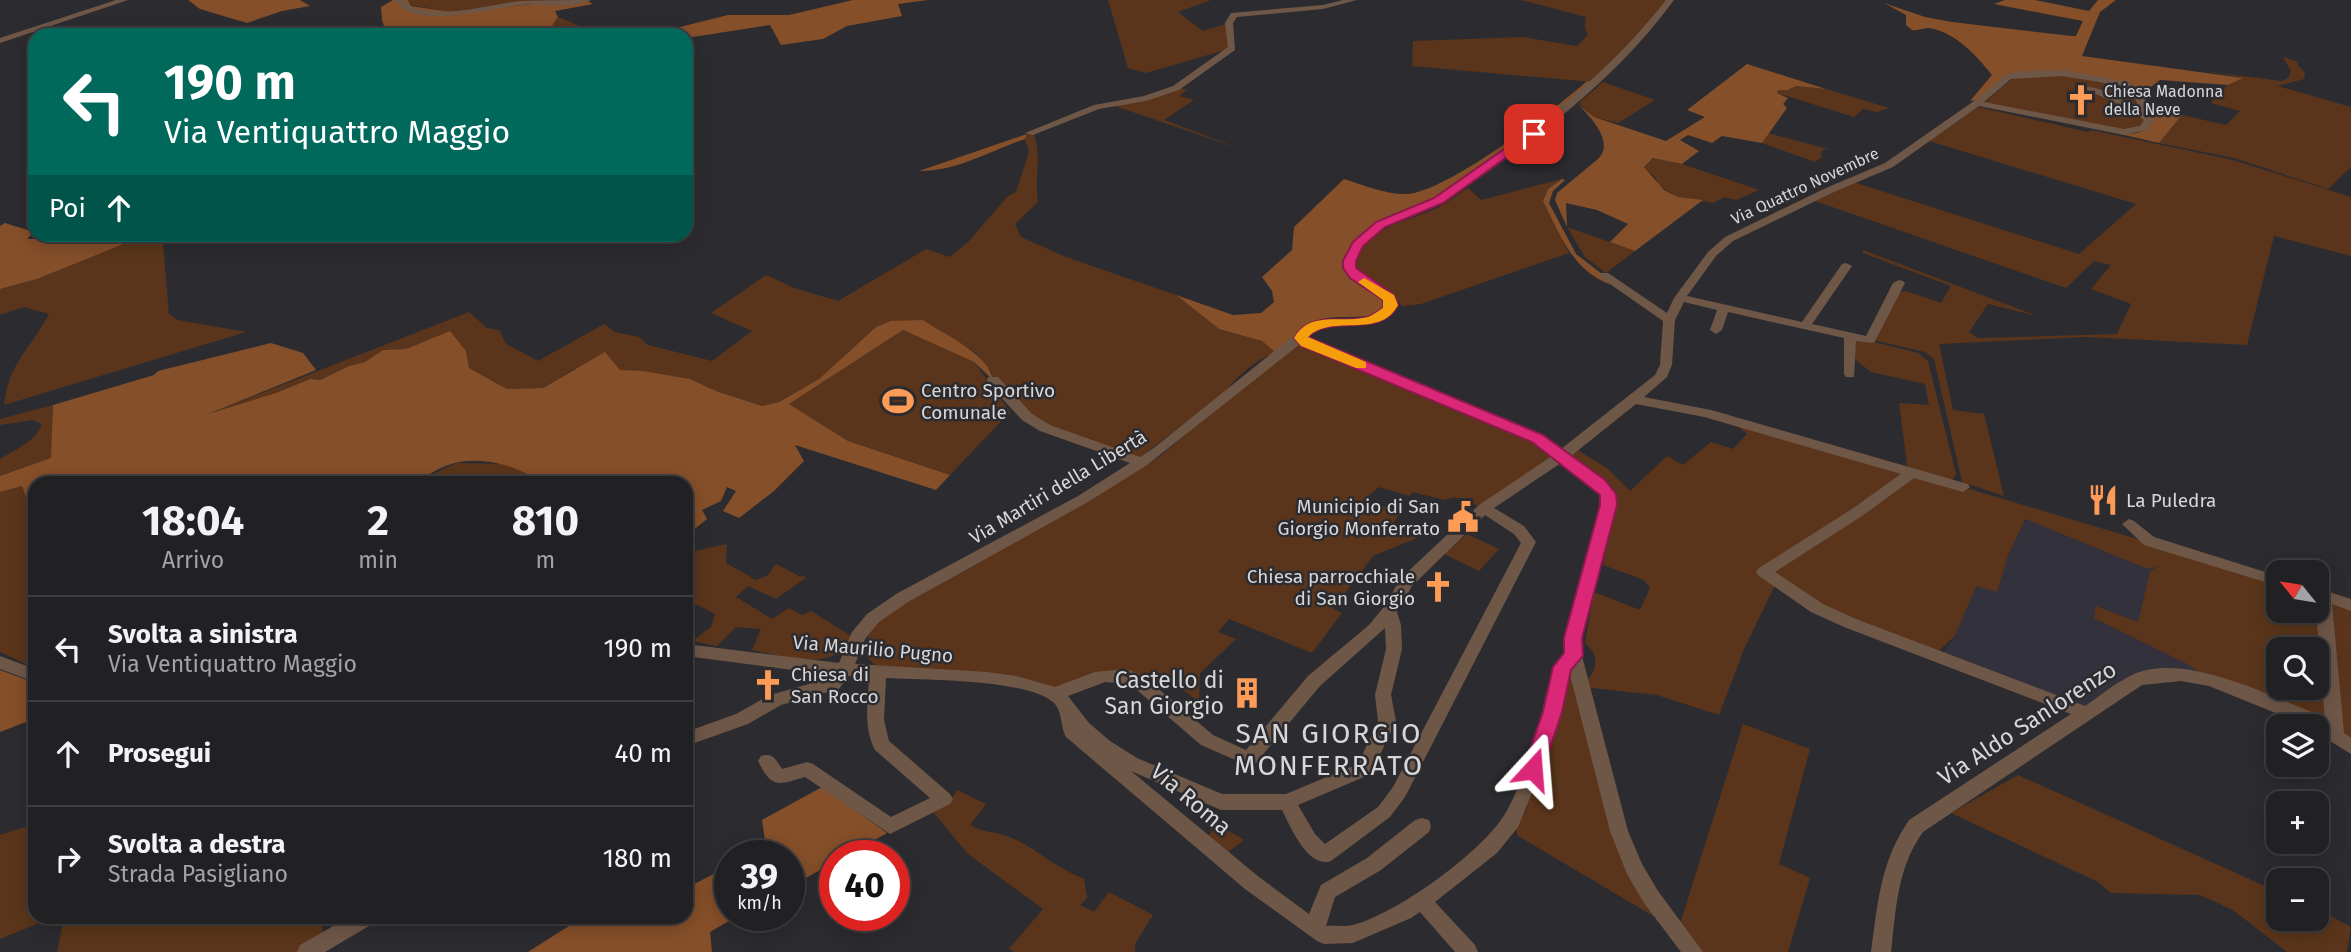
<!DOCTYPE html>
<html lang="it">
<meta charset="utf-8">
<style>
:root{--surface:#212124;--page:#2d2e31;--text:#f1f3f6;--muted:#a2a3a6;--line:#3e3e41}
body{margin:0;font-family:"Fira Sans",sans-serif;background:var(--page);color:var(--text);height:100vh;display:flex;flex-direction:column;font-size:26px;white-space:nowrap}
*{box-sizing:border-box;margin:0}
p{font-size:23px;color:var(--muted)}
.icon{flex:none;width:38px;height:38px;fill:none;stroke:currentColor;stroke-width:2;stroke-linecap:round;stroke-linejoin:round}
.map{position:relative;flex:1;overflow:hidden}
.details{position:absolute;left:28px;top:476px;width:665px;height:448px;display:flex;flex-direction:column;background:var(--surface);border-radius:21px;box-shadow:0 4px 18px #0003,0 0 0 2px var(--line)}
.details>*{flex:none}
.top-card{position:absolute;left:28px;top:28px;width:665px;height:214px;border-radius:21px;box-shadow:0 4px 18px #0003,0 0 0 2px var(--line);background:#00695c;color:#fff;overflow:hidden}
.needle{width:46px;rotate:300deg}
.fabs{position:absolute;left:2266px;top:560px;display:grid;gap:14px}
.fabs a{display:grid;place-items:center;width:63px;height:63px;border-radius:14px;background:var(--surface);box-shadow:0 4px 18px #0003,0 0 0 2px var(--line);font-size:35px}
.speed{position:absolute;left:714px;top:840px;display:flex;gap:14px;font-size:35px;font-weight:700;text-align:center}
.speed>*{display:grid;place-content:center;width:91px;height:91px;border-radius:50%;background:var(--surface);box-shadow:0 4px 18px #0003,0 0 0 2px var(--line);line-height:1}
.speed small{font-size:18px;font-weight:400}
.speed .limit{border:10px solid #d22;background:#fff;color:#111}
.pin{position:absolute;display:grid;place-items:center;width:60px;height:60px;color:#fff;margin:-30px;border-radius:14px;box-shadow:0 4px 10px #0006}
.me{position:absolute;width:77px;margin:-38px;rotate:19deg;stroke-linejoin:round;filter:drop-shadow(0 0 5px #0008)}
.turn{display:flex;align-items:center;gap:24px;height:147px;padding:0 21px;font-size:32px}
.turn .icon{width:91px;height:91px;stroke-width:2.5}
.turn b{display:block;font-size:49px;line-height:60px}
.then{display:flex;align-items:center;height:66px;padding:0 21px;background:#0003;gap:14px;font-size:26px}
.eta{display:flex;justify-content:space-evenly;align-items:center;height:119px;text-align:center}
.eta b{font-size:42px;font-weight:700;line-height:49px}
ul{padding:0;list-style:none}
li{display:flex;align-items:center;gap:21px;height:105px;padding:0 21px;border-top:2px solid var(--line)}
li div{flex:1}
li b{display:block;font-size:26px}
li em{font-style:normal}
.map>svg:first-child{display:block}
</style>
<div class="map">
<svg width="2351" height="952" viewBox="0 0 2351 952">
<rect width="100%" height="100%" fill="#2c2c30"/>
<path fill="#33323c" d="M2025,519L2148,569L2162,563L2138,622L2097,606L2094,618L2187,664L2211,680L2153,676L2086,713L1940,658L1955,636L1976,585L1997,592L2008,556Z"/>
<path fill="#5a351b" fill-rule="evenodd" d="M408,0H549L557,2L452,12L411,5Z
M1108,0H1211L1178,12L1203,31L1229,23L1232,48L1146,73L1128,68Z
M1521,0H1667L1643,32L1592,82L1412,66L1413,41L1523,37L1577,46L1588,35L1585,28L1586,17Z
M558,17L602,35H546Z
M2283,57L2299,62L2297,64L2305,73L2304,79L2278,86L2351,107V167L2328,189L2234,158L2159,143L2182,115L2226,125L2240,111L2211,103L2229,83L2241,77L2204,71L2282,81L2288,78L2291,71Z
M2048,74L2114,82L2133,89L2146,116L2142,128L2130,131L1984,103L2012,79Z
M1603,82L1655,100L1618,123L1594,117L1579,103Z
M1796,86L1826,89L1889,108L1877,112L1863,109L1854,117L1777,93L1778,89L1788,90Z
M1180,88L1187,90L1179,96L1194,100L1164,120L1244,150L1112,105Z
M1978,107L2088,132L2091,130L2233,160L2351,197V256L2274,236L2247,345L2086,337L1939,344L1953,410L1984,414L2004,496L1962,482L1934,359L1925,352L1873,340L1898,293L1906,291L1941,303L1951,286L1863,253V250L2037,316L1988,304L1969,332L1978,338L2117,334L2131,304L2091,289L2111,265L2094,261L2066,288L1812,200L1853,182L2079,254L2136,204L1929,141Z
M1768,133L1832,150L1824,149L1820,154L1823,156L1815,162L1762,143Z
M1027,134H1034C1042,158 1034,177 1038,202L1015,224L1021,237L1066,257L1176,295L1219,329L1262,341L1276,353C1256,358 1236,378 1223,394L1139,458L1060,435L1020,408L1019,400L993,380L992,373L976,353L923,320L876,327L819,379L779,402L762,406L716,391L690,379L644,371L574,369L543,388L507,389L469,368L466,351L450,331L406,349L383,350L366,362L349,366L320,380L309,379L276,393L195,419L469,312L487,328L499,330L506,344L538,361L604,324L615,332L639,337L648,345L712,361L752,331L711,313L766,275L794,288L838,301L926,249L950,257L969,241L1008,196L1016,192L1029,152L1025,139Z
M1654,158L1682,164L1759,190L1736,200L1724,197L1713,203L1678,197L1658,185L1656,178L1644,167Z
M1562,179L1548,189L1543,201L1569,253L1421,304L1402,306L1390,291L1363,279L1356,270C1358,228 1405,223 1435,209C1446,204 1457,195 1468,188L1481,200Z
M1567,227L1635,251L1606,273L1585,257Z
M165,235L163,244L169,314L178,320L246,332L4,405C9,362 30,350 49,314L24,307L0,315V289L37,279L136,239Z
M903,330L974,362L1010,412L950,475L848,441L789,404Z
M1850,336L1918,353L1928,361L1956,474L1954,478L1943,481L2278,581V611H2317V594L2351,605V741L2211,680L2187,664L2094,618L2096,606L2138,622L2150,572L2158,566L2148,569L2025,519L2008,556L1997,592L1976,586L1955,636L1934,655L1776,583L1744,649L1719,715L1657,695L1583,687C1595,670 1603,659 1585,643L1594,592L1640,610L1650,588L1644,580L1603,565L1616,498L1610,489L1568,454L1576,449L1608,469L1630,491L1667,456L1683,465L1711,442L1733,449L1747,434L1739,427L1743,425L1908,471L1899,403L1929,405L1925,384L1871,372L1852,357ZM2278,649H2317V688H2278Z
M1299,344L1307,345L1546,447L1553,458L1479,506L1454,497L1445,500L1412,492L1409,496L1379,487L1361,502L1402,510L1390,528L1417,538L1373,556L1333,609L1342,613L1312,653L1229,619L1218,632L1236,639L1200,673L1199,702L1168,678L1152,689L1118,670L1053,691L878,668L866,656C865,636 871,628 887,614L1159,457L1289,348Z
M53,405L52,458L0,476V459C15,450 36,441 42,424L32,420L0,425V419Z
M456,463L509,464L527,474L523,483H415Z
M22,486L35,521V668L0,652V492Z
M1467,534L1499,549L1479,571L1444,554Z
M727,544L726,563L756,580L768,575L776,564L799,576L807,577L776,599L748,586L736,597L772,619L789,608L802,615L811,611L851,636L850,645C822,671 784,656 752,650L761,629L736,627L717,646L692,641L711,627L715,614L698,605L686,607V553Z
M1569,668L1655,917L1518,836L1516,829L1526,810Z
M1743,724L1810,749L1779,864L1810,878L1788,952H1702L1680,924Z
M2018,775L2278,892V919H2317V909L2351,927L2347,952H2287L2233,910L2200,895L2111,893L2098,882L1951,813Z
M957,790L986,804L970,825C984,833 993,831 1007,836C1034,846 1056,869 1084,879L1087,898L1080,905L1094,912L1109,892L1153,915L1135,944V952H1014L1009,949L1043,909L968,854L933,812L951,800Z
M35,824V917H54L0,939V835Z
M1219,825L1244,840L1228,852L1207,836Z
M64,917H324L320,942L306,952H57Z"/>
<path fill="#854f29" d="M188,0H300L310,6L282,11L247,23L200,9Z
M393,0H408L411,6L452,12L575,0H586L593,4L555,11L558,17L546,35H387L382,20L381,7Z
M853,0H928L898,4L902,16L847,26L823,39L781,45L770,25L686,38V35H648L728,15H789Z
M2005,0H2035L2089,11L2098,0H2116L2100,12L2082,56L2243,78L2228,85L2160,80L2144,92L2103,78L2020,73L1978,100L1970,101L1992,75C1976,55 1955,32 1929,28C1924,28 1918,31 1912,30L1906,25V15L1884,3L1925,17L1952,22L2071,36H2076L2083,21L1994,4Z
M1747,64L1826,89L1796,86L1788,90H1778L1777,93L1788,98L1783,104L1787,108L1762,143L1722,136L1712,143L1688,135L1680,140L1699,151L1682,164L1653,158L1644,167L1664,190L1678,197L1703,200L1635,251L1610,242L1628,224L1597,210L1566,203L1567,227L1555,200L1557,193L1599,158C1614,141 1591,118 1578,104L1594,117L1666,141L1705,117L1687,110Z
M1587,81L1592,82L1571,101L1436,199L1364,234L1346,267L1379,294L1385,304L1379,314C1360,319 1340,315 1322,319C1305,324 1289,342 1276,353L1262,341L1219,329L1176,295L1233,315L1261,313L1274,302L1272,291L1262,277L1292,250L1294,227L1344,179C1363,185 1387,195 1407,194C1445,193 1556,109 1587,81Z
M2151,115H2182L2159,143L2094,128C2111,131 2139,141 2151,124Z
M1027,134L1025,139C989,151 958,171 919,171Z
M1562,179L1565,180L1553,191L1549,203L1576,254L1619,287C1575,276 1562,239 1543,201L1548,189Z
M5,223L34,232L27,239H48L53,234L165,235L136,239L37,279L0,289V226Z
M923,320C945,335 989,354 993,380L974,362L903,330L789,404L848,441L950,475L936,490L795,445L804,461L774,491L739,518L723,511L736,491L727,487L721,501L702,510L707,519L686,536V483H523L527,474C507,463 478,457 455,463C441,466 427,476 414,483H35V521L22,486L0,492V476L51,458L53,405L154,375L158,371L271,343L303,353L316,370L208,414L276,393L310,379L320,380L349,366L365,362L383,350L406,349L450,331L466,351L469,368L507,389L543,388L605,352L620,370L644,371L690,379L716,391L762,406L779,402L819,379L876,327L891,321Z
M0,670L35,683V716L31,720L0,732Z
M822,787L887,833L846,856H835V862L789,887V856H749L766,847L762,820Z
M730,866V915H739L710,932L712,952H528L583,917H686V883L690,886Z"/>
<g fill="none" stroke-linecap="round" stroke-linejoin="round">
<path fill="#6f5748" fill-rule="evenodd" d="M116,0H128L0,43V38Z
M395,0H403C424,24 492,4 520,1C543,0 567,0 591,0C572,10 543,3 521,5C492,8 413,31 395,0Z
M1343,0H1357L1323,9L1237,17L1233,23L1235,50L1179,90L1146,101L1099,109L1033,135L1025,133L1094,105L1144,96L1173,86L1228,47L1225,23L1231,13L1323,5Z
M1666,0H1674C1614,82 1531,143 1448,199C1427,212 1337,235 1358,273L1394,296L1397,305C1370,342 1335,308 1308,338L1543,436L1561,449L1655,375L1660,365L1663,321L1600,277V273H1608L1667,313L1674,298L1708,252L1725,237L1826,188L1885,163L1974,101L2005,75L2022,71L2062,70L2129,82L2140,89L2154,119L2147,130L2124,135L1979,106L1893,167L1834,192L1733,241L1716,256L1687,296L1802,322L1842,264L1846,263L1852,266L1812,324L1866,336L1893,283L1899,280L1903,281L1905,283L1874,343L1856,341L1854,377H1846L1844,374V338L1728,312L1722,330L1716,334L1710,330L1717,310L1684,302L1675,320L1672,365L1667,377L1644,397L1711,410L1968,484L1970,487L1963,492L1914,478L1862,516L1775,572L1823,604L1856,619L2085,706C2100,696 2114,684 2130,676C2181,650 2266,695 2315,713L2325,720L2316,611L2317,588L2351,599V611L2332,604L2344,733L2351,738V754L2317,733V726H2308L2209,686L2181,681L2142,685L1923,832C1897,868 1896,909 1891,952H1871C1878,902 1880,863 1909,820L2071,714L1844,627L1811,612L1759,576L1756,572L1759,568L1852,509L1901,474L1704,417L1636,404L1571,456C1589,469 1614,481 1616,505L1581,637L1582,656L1628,831L1642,864L1658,891L1703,952H1681L1644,903L1627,874L1610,831L1569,671L1561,712L1542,769L1518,827L1497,853L1435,902L1475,945L1478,952H1455L1420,912L1411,918L1353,943L1324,944L1317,941L1245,889L1066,737C1060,726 1063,711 1053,702C1026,679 923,680 886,678L884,720L889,741L950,794L953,799L950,804L890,834L805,777C778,785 772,789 758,761L761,756C773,752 776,760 782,769L807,762L813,764L891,817L930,798L875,750C863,727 868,702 869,678L848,676L839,689L781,705L748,724L686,746V732L736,714L770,695L827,679L831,675L686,656V644L839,663L852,632L867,614L896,594L1078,496L1130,463L1040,431L1022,420L988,383L987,380L988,377H998L1032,414L1050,425L1140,457L1155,447L1308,324C1332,312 1368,328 1385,305L1384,300C1366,288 1336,277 1348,251C1362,219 1404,215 1432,199C1452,189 1470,173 1489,160C1555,114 1616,64 1666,0ZM2062,76L2124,86L2132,91L2140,110C2130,103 2093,82 2083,88L2124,107L2144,120L2140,126L2124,129L1984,102L2011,79ZM1300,344L1533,442L1552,456L1479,505L1401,578L1383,608L1369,625L1308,676L1246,750L1213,735L1142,675L1126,669L1095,672L1055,687L1016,676L987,672L855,664L865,639L879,622L908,602L1088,502L1147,465ZM1561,463C1577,474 1600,484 1602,505L1565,637L1566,654C1546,672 1545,707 1537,732C1527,760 1519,793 1503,817C1479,854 1396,914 1353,925C1345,927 1334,925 1326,926L1335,897L1381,870L1429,832L1431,826L1429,820L1422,818L1415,820L1367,858L1321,885L1309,914L1259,877L1131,771L1221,810H1282C1290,826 1308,869 1331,861L1390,817L1405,797L1536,542L1524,526L1494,508ZM1485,515L1514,534L1521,543L1393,787L1378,807L1325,844L1315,834L1298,805L1371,774L1396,721L1391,695L1402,649L1401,625L1397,612L1412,586ZM1385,628L1386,649L1375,695L1378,721L1358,764L1286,794H1222L1137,758L1110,741L1089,723L1068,696L1105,682L1130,684L1201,745L1249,766L1255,764L1320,686Z
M2129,519L2134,521L2154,537L2278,576V586L2144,545L2122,524Z
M0,656L35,669V682L0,669Z
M349,917H377L374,923L325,952H297L300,945Z"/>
</g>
<path fill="#db2777" stroke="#8e194d" stroke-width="2" d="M1530,131L1539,134L1443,203L1385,227L1363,246L1356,261V268L1394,295L1398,305C1380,340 1332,313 1308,337L1543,435L1605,480L1616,494L1617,505L1582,638L1583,656L1571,670L1562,712L1543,769L1540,775L1533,778L1526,775L1523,769L1543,712L1553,667L1564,653V638L1600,505V495L1532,442L1301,346L1294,338C1310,310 1342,324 1368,317C1373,315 1378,311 1383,308V300L1350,278L1343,268V261L1353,242L1376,222L1434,198Z"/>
<path fill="#f59e0b" d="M1364,278L1394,295L1398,305C1380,340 1332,313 1308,337L1366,362V368H1356L1301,346L1294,338C1310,310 1342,324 1368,317C1373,315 1378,311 1383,308V300L1358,282Z"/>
<defs>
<symbol id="church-bare" viewBox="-9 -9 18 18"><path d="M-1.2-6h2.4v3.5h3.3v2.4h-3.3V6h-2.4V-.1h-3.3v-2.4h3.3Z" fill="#fe9c57" stroke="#2c2c30" stroke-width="2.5" paint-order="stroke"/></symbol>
<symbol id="stadium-bare" viewBox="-9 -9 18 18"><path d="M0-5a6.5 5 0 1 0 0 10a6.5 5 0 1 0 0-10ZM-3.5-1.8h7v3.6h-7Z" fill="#fe9c57" stroke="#2c2c30" stroke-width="2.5" paint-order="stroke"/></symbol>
<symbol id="restaurant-bare" viewBox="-9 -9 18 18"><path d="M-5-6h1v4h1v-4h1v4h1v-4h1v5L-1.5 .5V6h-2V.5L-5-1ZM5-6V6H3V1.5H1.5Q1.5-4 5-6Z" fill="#fe9c57" stroke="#2c2c30" stroke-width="2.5" paint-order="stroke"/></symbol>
<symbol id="civic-bare" viewBox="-9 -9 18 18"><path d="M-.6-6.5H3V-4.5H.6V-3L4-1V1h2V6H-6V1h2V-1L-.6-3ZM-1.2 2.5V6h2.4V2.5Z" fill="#fe9c57" stroke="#2c2c30" stroke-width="2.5" paint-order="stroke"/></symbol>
<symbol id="building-bare" viewBox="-9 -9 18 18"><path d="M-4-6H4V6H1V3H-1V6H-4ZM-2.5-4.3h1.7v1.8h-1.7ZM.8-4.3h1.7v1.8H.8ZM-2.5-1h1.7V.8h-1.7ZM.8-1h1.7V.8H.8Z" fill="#fe9c57" stroke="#2c2c30" stroke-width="2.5" paint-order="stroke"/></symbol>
</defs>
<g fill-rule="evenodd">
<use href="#church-bare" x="2059" y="78" width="44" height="44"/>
<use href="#stadium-bare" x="876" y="379" width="44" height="44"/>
<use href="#restaurant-bare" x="2081" y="478" width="44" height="44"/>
<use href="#civic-bare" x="1441" y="495" width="44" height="44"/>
<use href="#church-bare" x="1416" y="565" width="44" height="44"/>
<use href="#church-bare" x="746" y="663" width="44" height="44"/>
<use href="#building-bare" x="1225" y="671" width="44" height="44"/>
</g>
<g text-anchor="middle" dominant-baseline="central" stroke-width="5" stroke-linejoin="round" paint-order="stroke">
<g font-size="16" fill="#d7d7d9" stroke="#2c2c30" text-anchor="start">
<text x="2104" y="91">Chiesa Madonna<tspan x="2104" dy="18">della Neve</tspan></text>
</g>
<g font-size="16" fill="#d7d7d9" stroke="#2c2c30">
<text transform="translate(1805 186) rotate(-25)">Via Quattro Novembre</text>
</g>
<g font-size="19" fill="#d7d7d9" stroke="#2c2c30" text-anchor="start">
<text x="921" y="390">Centro Sportivo<tspan x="921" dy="22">Comunale</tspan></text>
<text x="2126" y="500">La Puledra</text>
<text x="1440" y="506" text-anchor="end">Municipio di San<tspan x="1440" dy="22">Giorgio Monferrato</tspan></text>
<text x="1415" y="576" text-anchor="end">Chiesa parrocchiale<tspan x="1415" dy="22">di San Giorgio</tspan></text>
<text x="791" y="674">Chiesa di<tspan x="791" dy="22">San Rocco</tspan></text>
</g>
<g font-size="19" fill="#d7d7d9" stroke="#2c2c30">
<text transform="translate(1058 487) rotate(-31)">Via Martiri della Libertà</text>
<text transform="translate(873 649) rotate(5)">Via Maurilio Pugno</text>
</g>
<g font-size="23" fill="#d7d7d9" stroke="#2c2c30" text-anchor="end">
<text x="1224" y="680">Castello di<tspan x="1224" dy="26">San Giorgio</tspan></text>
</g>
<g font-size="23" fill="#d7d7d9" stroke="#2c2c30">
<text transform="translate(2027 723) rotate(-33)">Via Aldo Sanlorenzo</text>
<text transform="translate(1191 799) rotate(40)">Via Roma</text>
</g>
<g font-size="28" letter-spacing="2" fill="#d7d7d9" stroke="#2c2c30">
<text x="1329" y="733">SAN GIORGIO<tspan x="1329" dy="32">MONFERRATO</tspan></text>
</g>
</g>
</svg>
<div class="fabs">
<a><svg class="needle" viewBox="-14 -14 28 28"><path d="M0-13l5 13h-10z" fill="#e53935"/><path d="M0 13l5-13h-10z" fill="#a2a3a6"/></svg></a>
<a><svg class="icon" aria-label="search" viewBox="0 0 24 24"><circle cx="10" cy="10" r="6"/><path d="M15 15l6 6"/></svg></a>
<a><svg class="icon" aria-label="layers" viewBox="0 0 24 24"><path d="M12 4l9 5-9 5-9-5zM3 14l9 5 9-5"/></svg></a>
<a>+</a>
<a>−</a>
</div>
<div class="speed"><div>39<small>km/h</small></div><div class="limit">40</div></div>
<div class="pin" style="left:1534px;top:134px;background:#d93025"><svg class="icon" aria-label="arrive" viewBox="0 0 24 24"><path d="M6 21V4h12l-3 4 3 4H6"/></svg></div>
<svg class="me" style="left:1533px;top:769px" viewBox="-20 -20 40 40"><path d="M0-17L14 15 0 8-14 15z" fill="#db2777" stroke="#fff" stroke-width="4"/></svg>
<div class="top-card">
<div class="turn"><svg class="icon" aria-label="left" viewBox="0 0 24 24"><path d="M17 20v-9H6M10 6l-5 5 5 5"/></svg><div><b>190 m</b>Via Ventiquattro Maggio</div></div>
<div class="then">Poi<svg class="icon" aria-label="ahead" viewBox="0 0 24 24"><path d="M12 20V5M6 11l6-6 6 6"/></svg></div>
</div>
<section class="details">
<div class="eta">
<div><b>18:04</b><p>Arrivo</p></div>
<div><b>2</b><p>min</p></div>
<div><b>810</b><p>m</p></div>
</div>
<ul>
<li><svg class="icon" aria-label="left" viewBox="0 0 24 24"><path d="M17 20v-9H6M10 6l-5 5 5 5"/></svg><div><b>Svolta a sinistra</b><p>Via Ventiquattro Maggio</p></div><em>190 m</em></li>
<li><svg class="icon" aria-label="ahead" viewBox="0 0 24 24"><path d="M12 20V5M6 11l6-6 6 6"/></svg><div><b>Prosegui</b></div><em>40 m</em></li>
<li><svg class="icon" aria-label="right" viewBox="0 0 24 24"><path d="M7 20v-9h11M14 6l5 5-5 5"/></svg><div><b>Svolta a destra</b><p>Strada Pasigliano</p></div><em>180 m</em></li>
</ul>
</section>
</div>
